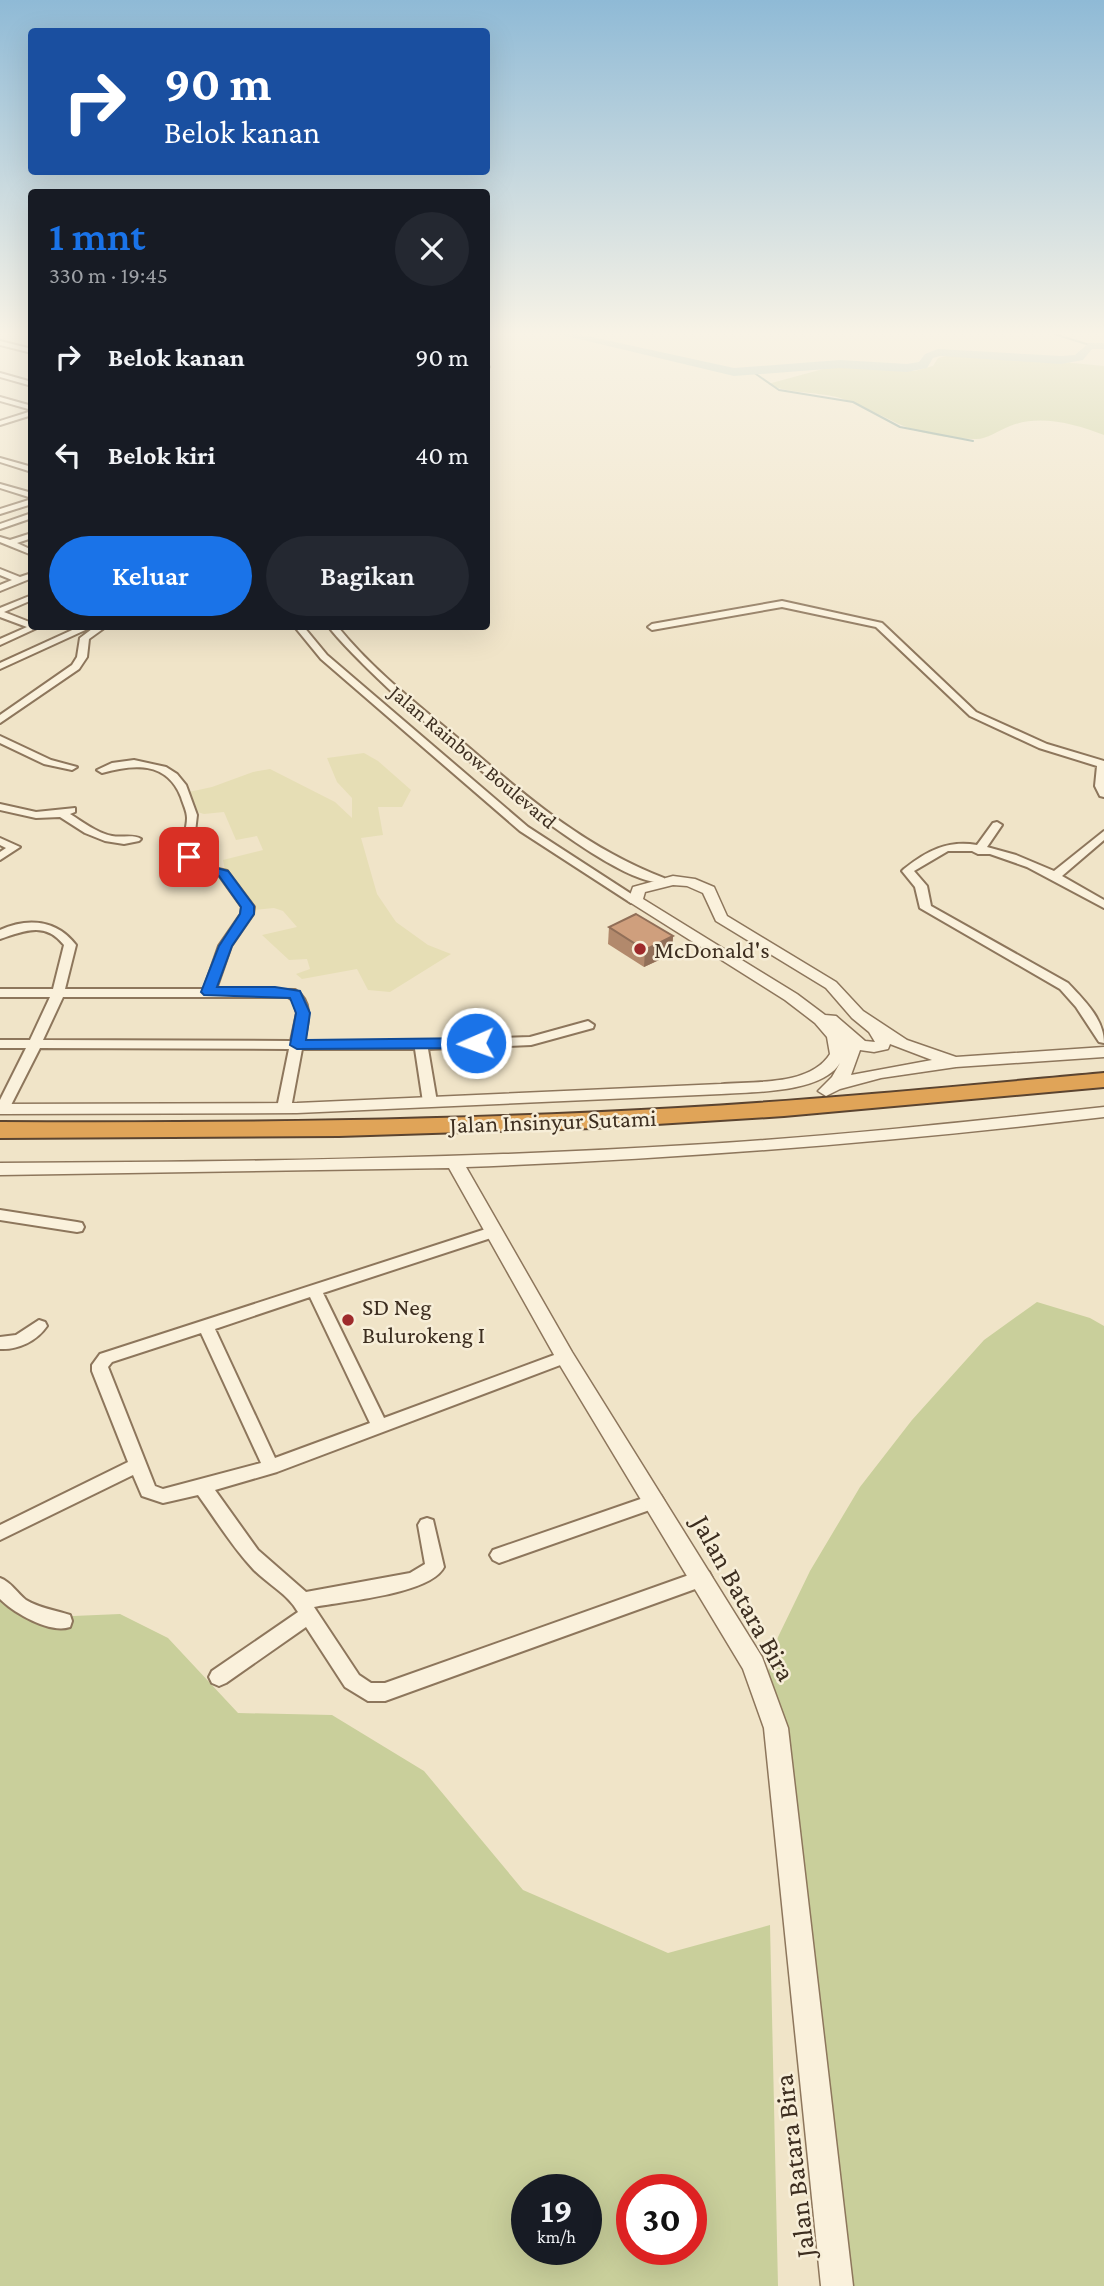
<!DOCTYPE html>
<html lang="id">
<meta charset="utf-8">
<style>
:root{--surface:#171b24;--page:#242831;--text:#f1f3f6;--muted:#9ea1a6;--accent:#1a73e8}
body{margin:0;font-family:"Crimson Pro",serif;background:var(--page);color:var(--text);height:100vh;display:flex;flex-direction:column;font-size:26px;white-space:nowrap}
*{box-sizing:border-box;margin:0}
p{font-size:23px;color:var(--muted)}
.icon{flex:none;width:38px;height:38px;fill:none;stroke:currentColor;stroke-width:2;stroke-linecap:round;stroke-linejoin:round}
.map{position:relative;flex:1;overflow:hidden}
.side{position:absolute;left:28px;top:189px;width:462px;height:441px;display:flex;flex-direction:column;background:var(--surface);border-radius:7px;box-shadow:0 7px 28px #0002}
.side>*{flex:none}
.banner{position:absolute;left:28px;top:28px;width:462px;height:147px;border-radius:7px;box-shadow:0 7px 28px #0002;background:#1a4fa0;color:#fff;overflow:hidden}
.speed{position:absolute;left:511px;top:2174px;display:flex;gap:14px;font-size:35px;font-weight:700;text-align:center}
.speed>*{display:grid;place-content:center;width:91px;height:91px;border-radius:50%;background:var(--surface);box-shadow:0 7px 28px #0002;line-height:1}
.speed small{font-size:18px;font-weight:400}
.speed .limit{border:10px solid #d22;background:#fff;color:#111}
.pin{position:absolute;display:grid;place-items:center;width:60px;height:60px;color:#fff;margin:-30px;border-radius:14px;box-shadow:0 4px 10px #0006}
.me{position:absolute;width:77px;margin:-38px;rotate:268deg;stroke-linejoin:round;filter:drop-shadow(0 0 5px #0008)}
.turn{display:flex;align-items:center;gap:24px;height:147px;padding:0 21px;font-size:32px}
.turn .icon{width:91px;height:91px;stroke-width:2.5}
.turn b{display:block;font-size:49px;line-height:60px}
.round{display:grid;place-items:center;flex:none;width:74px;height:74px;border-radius:37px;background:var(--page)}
.head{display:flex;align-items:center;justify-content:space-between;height:119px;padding:0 21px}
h1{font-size:42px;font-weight:600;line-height:52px;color:var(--accent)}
.primary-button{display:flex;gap:14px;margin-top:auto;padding:14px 21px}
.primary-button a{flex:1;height:80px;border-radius:42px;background:var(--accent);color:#fff;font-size:28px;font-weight:600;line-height:80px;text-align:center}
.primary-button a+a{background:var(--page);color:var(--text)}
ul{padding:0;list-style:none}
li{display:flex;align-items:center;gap:21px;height:98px;padding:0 21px}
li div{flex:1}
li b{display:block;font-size:26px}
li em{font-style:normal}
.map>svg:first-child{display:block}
</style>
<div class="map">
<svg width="1104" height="2286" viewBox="0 0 1104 2286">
<rect width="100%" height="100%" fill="#f0e4c8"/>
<path fill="#e6deb5" d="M364,753L378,761L411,790L402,807H378L383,835L361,838L377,894L396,922L428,945L451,954L390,992L368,990L357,969L302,979L296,974L310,969L307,959L289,960L262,935L297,927L283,911L274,908L253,910L244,892L225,870L223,860L263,850L257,836L236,840L224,812L204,814L191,810L189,792L212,787L253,772L270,769L335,802L352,818V798L337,782L327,758Z"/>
<path fill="#c9cf9b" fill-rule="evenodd" d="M951,355L999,356L1104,366V435C1075,424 1040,414 1010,426C999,430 986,440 975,439C954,439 925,435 906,427C882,417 862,404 837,397C817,392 784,393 768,384L834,366L915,371L933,366L938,358Z
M1037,1302L1090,1318L1104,1326V2286H835L760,1699L778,1637L810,1571L860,1487L912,1420L984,1340Z
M0,1584L27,1618L120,1614L168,1638L238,1713L332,1715L424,1771L523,1890L668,1953L770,1925L778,2286H0ZM527,2189H586V2249H527ZM632,2189H691V2249H632Z"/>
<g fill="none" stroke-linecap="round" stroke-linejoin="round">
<path stroke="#6f938a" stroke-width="2" d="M1054,334L1093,346
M753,372L779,390L853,402L900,427L973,441"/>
<path fill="#a9c4bc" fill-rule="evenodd" d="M558,334H578L734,368L840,360L907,364L919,362L925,354L938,349L1061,356L1075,355L1089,343H1104V349H1092L1083,360L1061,364L940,356L933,358L927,368L907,372L840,368L734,376Z"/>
<defs>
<path id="minor" d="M0,341L32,349V353L0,345Z
M486,363L489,367L486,369Z
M0,373L32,382V386L0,377Z
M0,397L32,406V410L0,401Z
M32,411V415L0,425V421Z
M0,458L32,467V472L0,462Z
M0,484L32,493V498L0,488Z
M32,499V504L0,514V509Z
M32,513V518L0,529V524Z
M32,533V538L17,543L32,550V555L0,542V537L10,540Z
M0,569L20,577L32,573V578L0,591V585L12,580L0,575Z
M32,595V600L4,612L32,623V626L39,627L0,645V639L27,627L0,617V608Z
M782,601L882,623L976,712L1047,744L1104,761V797L1100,796L1095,786L1097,766L1039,748L970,716L876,627L782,607L652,630L648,627L652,624Z
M81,626H94L0,669V663Z
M96,626H107L89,639L87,657L79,669L0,723V715L72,665L77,657L80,638Z
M294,626H303L327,655L528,827L639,899V903H631L520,831L321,659Z
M328,626H337C371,668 413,701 454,735C521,792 581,846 664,878V882C605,891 367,677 328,626Z
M0,736L51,760L77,767L72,770L44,764L0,743Z
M134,760L166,767L177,774L186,785L197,815L193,849L197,862L205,866L227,871L254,907L253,914L231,946L216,989L295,990C314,1002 308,1022 304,1041H421L530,1037L588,1021L594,1025L593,1028L531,1045L428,1049L437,1102L430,1106L423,1102L415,1049H302L291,1108L284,1112L277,1108L289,1049L40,1048L9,1109L7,1112L0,1113V1100L26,1048H0V1040H30L50,997H0V989H53L64,945C45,921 24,931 0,939V930C28,917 57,920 76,945L65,989H204L219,946L241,914L242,907L219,875C209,874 195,874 188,866C176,853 187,833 187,818C187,811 183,804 181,797C167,761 133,764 102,773L97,770L112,763ZM63,997H288L293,1000L297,1013L291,1041L43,1040Z
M0,804L36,812L75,808V812L70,814C83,822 97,833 112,836C122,838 133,834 141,839L139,841L124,844L105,841L85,833L60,817L36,818L0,810Z
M997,822L1002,825L987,847L1016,855L1054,871L1104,831V840L1062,876L1104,900V908L1027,867L990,854H978L972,851H948L914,871L927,886L931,906L1068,983C1084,1000 1104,1019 1104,1043L1099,1042L1076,1007L1060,989L920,908L915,887L902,871L904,869C927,851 947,840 977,845L993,823Z
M0,838L20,847L0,860V852L6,848L0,845Z
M0,1210L77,1222L82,1223L84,1227L82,1231L77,1232L0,1220Z
M492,1227L497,1228L499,1232L497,1236L323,1293L384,1418L565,1351L571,1353L573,1357L571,1361L277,1472L215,1490L258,1550L306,1592L410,1573L425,1564L418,1525L421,1520L427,1518L433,1520L444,1567C431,1594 344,1601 314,1607L359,1675L371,1683H385L703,1570L709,1572L712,1578L709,1584L385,1701H368L345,1687L306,1627L226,1683L219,1686L212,1683L209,1677L212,1671L298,1612C288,1594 269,1585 254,1570C233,1548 216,1520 198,1495L163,1503L142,1496L133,1475L0,1540V1525L128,1462L92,1371V1365L100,1354ZM310,1297L370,1423L275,1458L215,1329ZM201,1333L261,1463L163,1489L155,1486L108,1367L112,1362Z
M39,1320L45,1322L47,1326C37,1341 18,1350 0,1349V1337L16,1335Z
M655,1494L661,1496L664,1501L661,1506L499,1563L493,1560L490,1555L493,1550Z
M0,1578C11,1582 17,1593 26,1600C39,1608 55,1610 70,1615L72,1621L70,1627C50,1634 14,1613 0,1599Z"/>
<path id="tertiary" d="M673,876L695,879L714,887L727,916L836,982L863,1011L907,1040L956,1057L1104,1047V1057L956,1067L881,1078L840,1089L826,1096L818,1091L832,1077L840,1063C822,1093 753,1092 721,1094L297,1113L0,1114V1104L297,1103L721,1084C755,1081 810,1086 830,1054L827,1037L815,1023L785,1000L628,901L633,887ZM673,885L687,886L703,893L716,921L826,988L852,1018L869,1032L875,1042L865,1041L836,1016L825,1015L797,994L643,899L645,892ZM890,1044L932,1060L851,1075L860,1050L874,1052L888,1049Z
M1104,1107V1117C892,1142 680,1159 466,1167L572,1352L762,1657L788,1728L853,2286H821L764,1728L743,1669L558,1362L449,1168L0,1175V1163C230,1162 459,1159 689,1145C828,1137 966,1122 1104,1107Z"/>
<path id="motorway" d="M1104,1073V1087L784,1116L593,1128L339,1136L0,1138V1122C226,1123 452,1121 678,1108C820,1100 962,1086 1104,1073Z"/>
</defs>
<use href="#minor" stroke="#8d765c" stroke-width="4"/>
<use href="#tertiary" stroke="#8d765c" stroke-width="3"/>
<use href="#motorway" stroke="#5b4430" stroke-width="4"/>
<use href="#minor" fill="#faf1dc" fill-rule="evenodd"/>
<use href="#tertiary" fill="#faf1dc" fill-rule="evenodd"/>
<use href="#motorway" fill="#e0a458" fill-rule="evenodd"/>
</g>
<path fill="#b2896c" d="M609,927L673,936L672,954L644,967L608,944Z"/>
<path fill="#916f58" d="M673,936L672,954L644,967L645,950Z"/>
<path fill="#cf9f7d" stroke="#916f58" stroke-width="2" d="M636,914L673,936L645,950L609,927Z"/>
<linearGradient id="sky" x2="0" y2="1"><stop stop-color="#8fbad6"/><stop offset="0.51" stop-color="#f8f3e6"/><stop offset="1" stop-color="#f8f3e6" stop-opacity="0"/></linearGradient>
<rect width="1104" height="654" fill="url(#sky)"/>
<path fill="#1a73e8" stroke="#114b97" stroke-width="2" d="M189,854L193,855L201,864L228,871L254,906V914L232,946L217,987H275L300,991L310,1013L306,1040L476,1038L484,1043L476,1048L297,1049L290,1045L296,1013L290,998L204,995L201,992L219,946L240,914L241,907L219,876L192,870L183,857Z"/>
<g fill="#9e2a2b" stroke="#f7eed8" stroke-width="2.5">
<circle cx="640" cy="949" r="7"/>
<circle cx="348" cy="1320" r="7"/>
</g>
<g text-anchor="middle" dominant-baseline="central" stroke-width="5" stroke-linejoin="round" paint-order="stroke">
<g font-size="21" fill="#3d2e20" stroke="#f7eed8">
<text transform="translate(473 757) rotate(40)">Jalan Rainbow Boulevard</text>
</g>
<g font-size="24" fill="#3d2e20" stroke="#f7eed8" text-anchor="start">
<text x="654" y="949">McDonald's</text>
<text x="362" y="1306">SD Neg<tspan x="362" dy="28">Bulurokeng I</tspan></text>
</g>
<g font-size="24" fill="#3d2e20" stroke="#f7eed8">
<text transform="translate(553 1121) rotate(-2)">Jalan Insinyur Sutami</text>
</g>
<g font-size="28" fill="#3d2e20" stroke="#f7eed8">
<text transform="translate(744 1598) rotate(61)">Jalan Batara Bira</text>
<text transform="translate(794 2166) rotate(-97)">Jalan Batara Bira</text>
</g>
</g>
</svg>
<div class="speed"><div>19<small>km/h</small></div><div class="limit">30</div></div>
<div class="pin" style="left:189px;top:857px;background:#d93025"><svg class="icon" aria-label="arrive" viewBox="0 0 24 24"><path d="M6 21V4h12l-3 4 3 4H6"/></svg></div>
<svg class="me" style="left:476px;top:1043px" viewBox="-20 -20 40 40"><circle r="17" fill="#1a73e8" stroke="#fff" stroke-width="3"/><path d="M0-11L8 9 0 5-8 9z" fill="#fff"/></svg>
<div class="banner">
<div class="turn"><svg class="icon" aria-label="right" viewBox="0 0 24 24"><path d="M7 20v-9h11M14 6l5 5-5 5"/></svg><div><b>90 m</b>Belok kanan</div></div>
</div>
<section class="side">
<div class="head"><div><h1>1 mnt</h1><p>330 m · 19:45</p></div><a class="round"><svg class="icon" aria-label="close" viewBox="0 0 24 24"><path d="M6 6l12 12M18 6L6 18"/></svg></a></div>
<ul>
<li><svg class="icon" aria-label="right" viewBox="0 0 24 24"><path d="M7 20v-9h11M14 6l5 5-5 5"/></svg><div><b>Belok kanan</b></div><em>90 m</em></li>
<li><svg class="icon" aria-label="left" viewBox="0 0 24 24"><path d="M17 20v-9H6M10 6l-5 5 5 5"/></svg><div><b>Belok kiri</b></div><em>40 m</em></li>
</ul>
<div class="primary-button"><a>Keluar</a><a>Bagikan</a></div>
</section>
</div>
